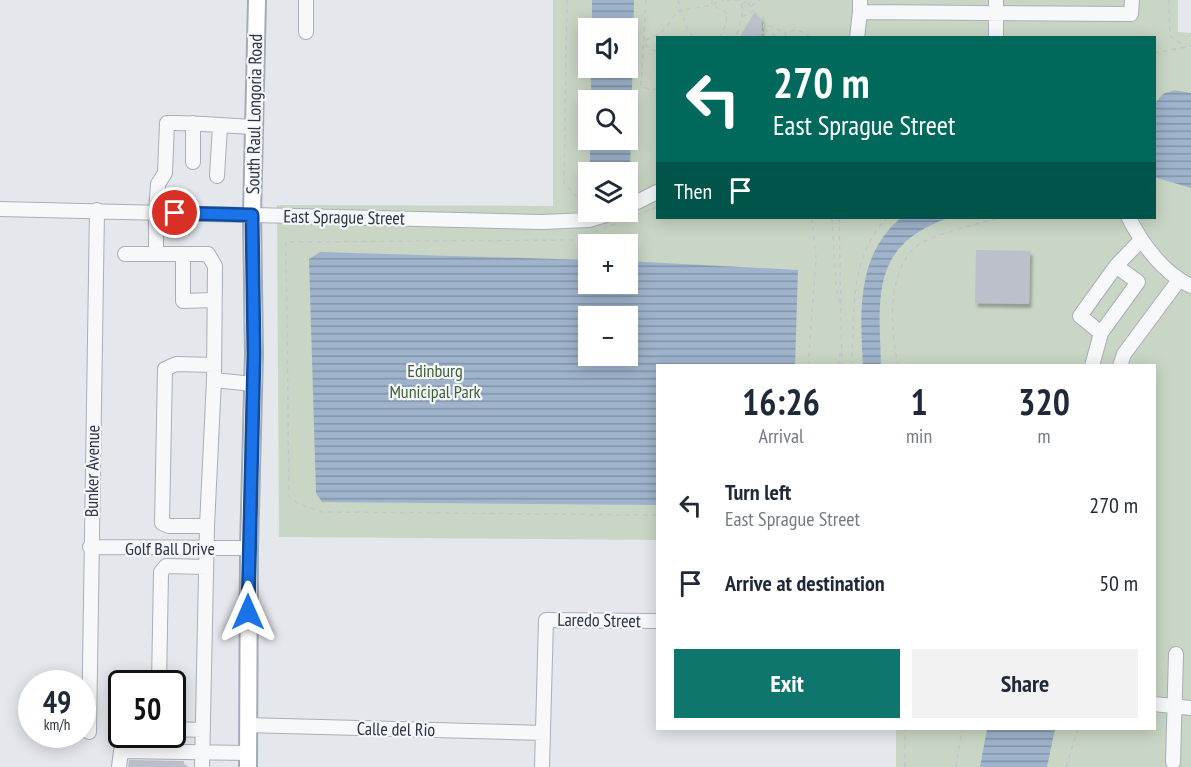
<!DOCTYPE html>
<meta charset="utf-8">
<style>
:root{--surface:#fff;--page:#f2f2f3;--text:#1f2937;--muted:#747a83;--accent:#0f766e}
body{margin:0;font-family:"PT Sans Narrow",sans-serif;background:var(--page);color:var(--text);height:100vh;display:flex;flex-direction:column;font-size:22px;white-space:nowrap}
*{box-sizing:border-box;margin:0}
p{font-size:20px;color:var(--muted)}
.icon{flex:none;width:33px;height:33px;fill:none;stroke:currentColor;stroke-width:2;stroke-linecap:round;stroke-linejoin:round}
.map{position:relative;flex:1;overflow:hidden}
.panel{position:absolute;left:656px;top:364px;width:500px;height:366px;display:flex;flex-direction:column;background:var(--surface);border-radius:0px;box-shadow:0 3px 15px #0003}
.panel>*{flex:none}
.hud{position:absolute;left:656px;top:36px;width:500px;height:183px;border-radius:0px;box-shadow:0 3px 15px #0003;background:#00695c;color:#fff;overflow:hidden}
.controls{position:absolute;left:578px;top:18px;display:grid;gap:12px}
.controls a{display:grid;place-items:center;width:60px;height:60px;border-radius:0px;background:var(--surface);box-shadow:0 3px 15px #0003;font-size:30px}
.speed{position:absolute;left:18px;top:670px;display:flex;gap:12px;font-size:30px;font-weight:700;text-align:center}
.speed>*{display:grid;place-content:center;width:78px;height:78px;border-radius:50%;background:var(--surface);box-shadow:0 3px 15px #0003;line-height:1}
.speed small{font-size:15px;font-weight:400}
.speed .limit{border:3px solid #111;border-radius:9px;background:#fff;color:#111}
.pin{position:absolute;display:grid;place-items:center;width:51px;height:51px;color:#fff;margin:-26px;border:3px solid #fff;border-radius:50%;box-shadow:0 2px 6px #0007}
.me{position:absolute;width:66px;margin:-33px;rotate:0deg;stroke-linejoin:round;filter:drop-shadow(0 0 4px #0008)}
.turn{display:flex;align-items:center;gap:21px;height:126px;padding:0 18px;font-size:27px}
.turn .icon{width:78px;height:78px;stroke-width:2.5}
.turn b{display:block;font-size:42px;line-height:51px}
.then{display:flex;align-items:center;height:57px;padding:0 18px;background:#0003;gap:12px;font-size:22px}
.eta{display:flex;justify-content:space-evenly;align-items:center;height:102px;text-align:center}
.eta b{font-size:36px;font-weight:700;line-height:42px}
.cta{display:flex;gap:12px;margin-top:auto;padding:12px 18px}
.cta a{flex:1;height:69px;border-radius:0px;background:var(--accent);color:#fff;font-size:24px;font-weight:700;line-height:69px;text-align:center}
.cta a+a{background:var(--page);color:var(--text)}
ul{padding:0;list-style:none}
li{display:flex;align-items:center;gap:18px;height:78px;padding:0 18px}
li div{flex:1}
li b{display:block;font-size:22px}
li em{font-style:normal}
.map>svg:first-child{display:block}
</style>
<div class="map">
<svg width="1191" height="767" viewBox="0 0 1191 767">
<defs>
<pattern id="water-rules" width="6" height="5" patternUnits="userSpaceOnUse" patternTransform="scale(1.5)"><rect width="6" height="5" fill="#9fb4cc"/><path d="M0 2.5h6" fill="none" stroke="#8293a7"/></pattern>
<filter id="shadow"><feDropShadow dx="2.5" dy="4" stdDeviation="1.5" flood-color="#0004"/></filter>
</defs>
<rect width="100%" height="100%" fill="#e4e7ec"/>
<path fill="#c9d6c5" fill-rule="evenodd" d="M553,0H1178V32L1191,33V767H896V729H1154V366H657V540L279,537L277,205L553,206ZM588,28H627V68H588ZM657,38H1154V218H657ZM588,100H627V140H588ZM588,172H627V212H588ZM588,244H627V284H588ZM588,316H627V356H588Z"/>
<path fill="url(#water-rules)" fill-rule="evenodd" d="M592,0H634L630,175L627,179V172H590V140H627V100H591V68H627V28H592Z
M1174,90L1191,93V188L1154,177V104L1163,94Z
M901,218H948C870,246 879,296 881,366H863C860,313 856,255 901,218Z
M320,252L588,260V284H627V261L798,270L795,366H657V505L322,502L316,493L309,259ZM627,316V356H588V316Z
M987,729H1055L1047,767H980Z"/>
<path fill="#bbc0ca" filter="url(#shadow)" d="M754,13L762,19L761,35L739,38Z
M976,250L1030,251L1029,304L975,303Z
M129,760L184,761V767H128Z"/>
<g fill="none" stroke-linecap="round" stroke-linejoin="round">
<defs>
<path id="minor" d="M306,0V32
M860,0V12L1131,14L1132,0
M857,38L860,12
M996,38V0
M193,123V162
M217,176L220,126
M627,207L657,192
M0,209L542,222L589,220L615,212
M1129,218C1142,244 1163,273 1191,286
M125,254H208L215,266L214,380L253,384
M156,254V212L158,184L165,173L167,123C197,122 224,126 254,127
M183,254V301L214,300
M1101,333L1080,316L1116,266L1141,240
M1092,366L1101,333L1138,282L1116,266
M1120,366L1124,354L1179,280
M207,526H169L162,523L165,369L176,364L214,365
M90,547L249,548
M159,684L161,572L166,566L206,567
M1154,704L1191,708
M248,725L543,733
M172,729L203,730
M89,732L97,210
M1173,762L1176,654
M119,767L121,751L248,753
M202,767L207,526L214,380
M542,767L546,620L657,621"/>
<path id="major" d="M248,767L249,548L254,354L252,215L257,0"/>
</defs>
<use href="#minor" stroke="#a9aeb7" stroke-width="16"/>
<use href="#major" stroke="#a3abb8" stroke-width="20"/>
<path stroke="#c2c5cb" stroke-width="1.5" stroke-dasharray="4.5 4.5" stroke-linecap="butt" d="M567,0L564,183L587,209
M646,0L641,85L652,91L657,88
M678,0L687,29L694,38
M726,0H740L743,11L736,38
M1169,0L1170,36L1186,47
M742,4L750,0
M751,6L760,0
M754,12L764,18V23
M742,17L753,11L746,0
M763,28L764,24L784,32
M762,32L772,38
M761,35L763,28L779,38
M786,36L785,33L797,29L809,36
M719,38L726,25L727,13L712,5L724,0
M758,38L761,35L765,38
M784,38H796
M806,38H820
M645,40C662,35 668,26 677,11L712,5V0
M645,45L657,52
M1154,53L1191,46
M657,64V69
M657,207L575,240L286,242L289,497L299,504L323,512L657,515
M832,218L836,286L840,306
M839,218L842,366
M808,366L816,259L812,218
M838,366L841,348
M851,366C856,313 847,260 887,218
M899,366C889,333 886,261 923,242C946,231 974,225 998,218
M905,767V729
M956,767L962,729
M1066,767L1078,729"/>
<use href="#minor" stroke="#f7f8fa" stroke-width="14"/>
<use href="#major" stroke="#fff" stroke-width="16"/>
</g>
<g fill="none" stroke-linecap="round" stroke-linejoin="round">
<defs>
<path id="route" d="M175,213L252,215L254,354L248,612"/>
</defs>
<use href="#route" stroke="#114b97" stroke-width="15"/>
<use href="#route" stroke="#1a73e8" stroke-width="10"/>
</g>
<g text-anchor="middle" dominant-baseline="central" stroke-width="4.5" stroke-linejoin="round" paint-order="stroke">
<g font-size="18" fill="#2b3445" stroke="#f4f6f9">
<text transform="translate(254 114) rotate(-89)">South Raul Longoria Road</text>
<text transform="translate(344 217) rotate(1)">East Sprague Street</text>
<text transform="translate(92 471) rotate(-89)">Bunker Avenue</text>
<text x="170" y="548">Golf Ball Drive</text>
<text transform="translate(599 620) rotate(1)">Laredo Street</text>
<text transform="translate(396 729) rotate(1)">Calle del Rio</text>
</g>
<g font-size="18" fill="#3f6138" stroke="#f4f6f9">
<text x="435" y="370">Edinburg<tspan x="435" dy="21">Municipal Park</tspan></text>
</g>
</g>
</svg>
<div class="controls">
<a><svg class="icon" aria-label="sound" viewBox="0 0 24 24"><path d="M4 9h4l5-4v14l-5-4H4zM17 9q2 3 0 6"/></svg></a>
<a><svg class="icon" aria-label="search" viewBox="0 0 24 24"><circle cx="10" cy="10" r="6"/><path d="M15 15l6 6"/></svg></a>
<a><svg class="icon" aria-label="layers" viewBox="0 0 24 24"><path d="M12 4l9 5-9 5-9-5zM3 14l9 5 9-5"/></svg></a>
<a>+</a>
<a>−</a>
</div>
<div class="speed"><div>49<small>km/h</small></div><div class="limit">50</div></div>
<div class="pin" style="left:175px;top:213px;background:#d93025"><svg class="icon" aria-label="arrive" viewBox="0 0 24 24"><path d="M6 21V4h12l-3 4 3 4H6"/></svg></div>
<svg class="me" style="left:248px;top:612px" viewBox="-20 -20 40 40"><path d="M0-17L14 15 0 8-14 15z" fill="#1a73e8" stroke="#fff" stroke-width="4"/></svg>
<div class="hud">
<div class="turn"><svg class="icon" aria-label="left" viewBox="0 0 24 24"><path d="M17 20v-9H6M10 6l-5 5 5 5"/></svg><div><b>270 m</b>East Sprague Street</div></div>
<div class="then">Then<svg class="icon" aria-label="arrive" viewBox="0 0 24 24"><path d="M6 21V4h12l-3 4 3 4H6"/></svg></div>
</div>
<section class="panel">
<div class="eta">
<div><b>16:26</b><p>Arrival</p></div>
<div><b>1</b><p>min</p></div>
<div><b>320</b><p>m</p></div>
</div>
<ul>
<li><svg class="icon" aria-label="left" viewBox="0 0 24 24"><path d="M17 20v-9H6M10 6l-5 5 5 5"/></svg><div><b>Turn left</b><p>East Sprague Street</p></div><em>270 m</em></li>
<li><svg class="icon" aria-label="arrive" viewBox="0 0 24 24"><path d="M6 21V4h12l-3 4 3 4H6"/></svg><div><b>Arrive at destination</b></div><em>50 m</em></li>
</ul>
<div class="cta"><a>Exit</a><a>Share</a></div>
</section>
</div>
